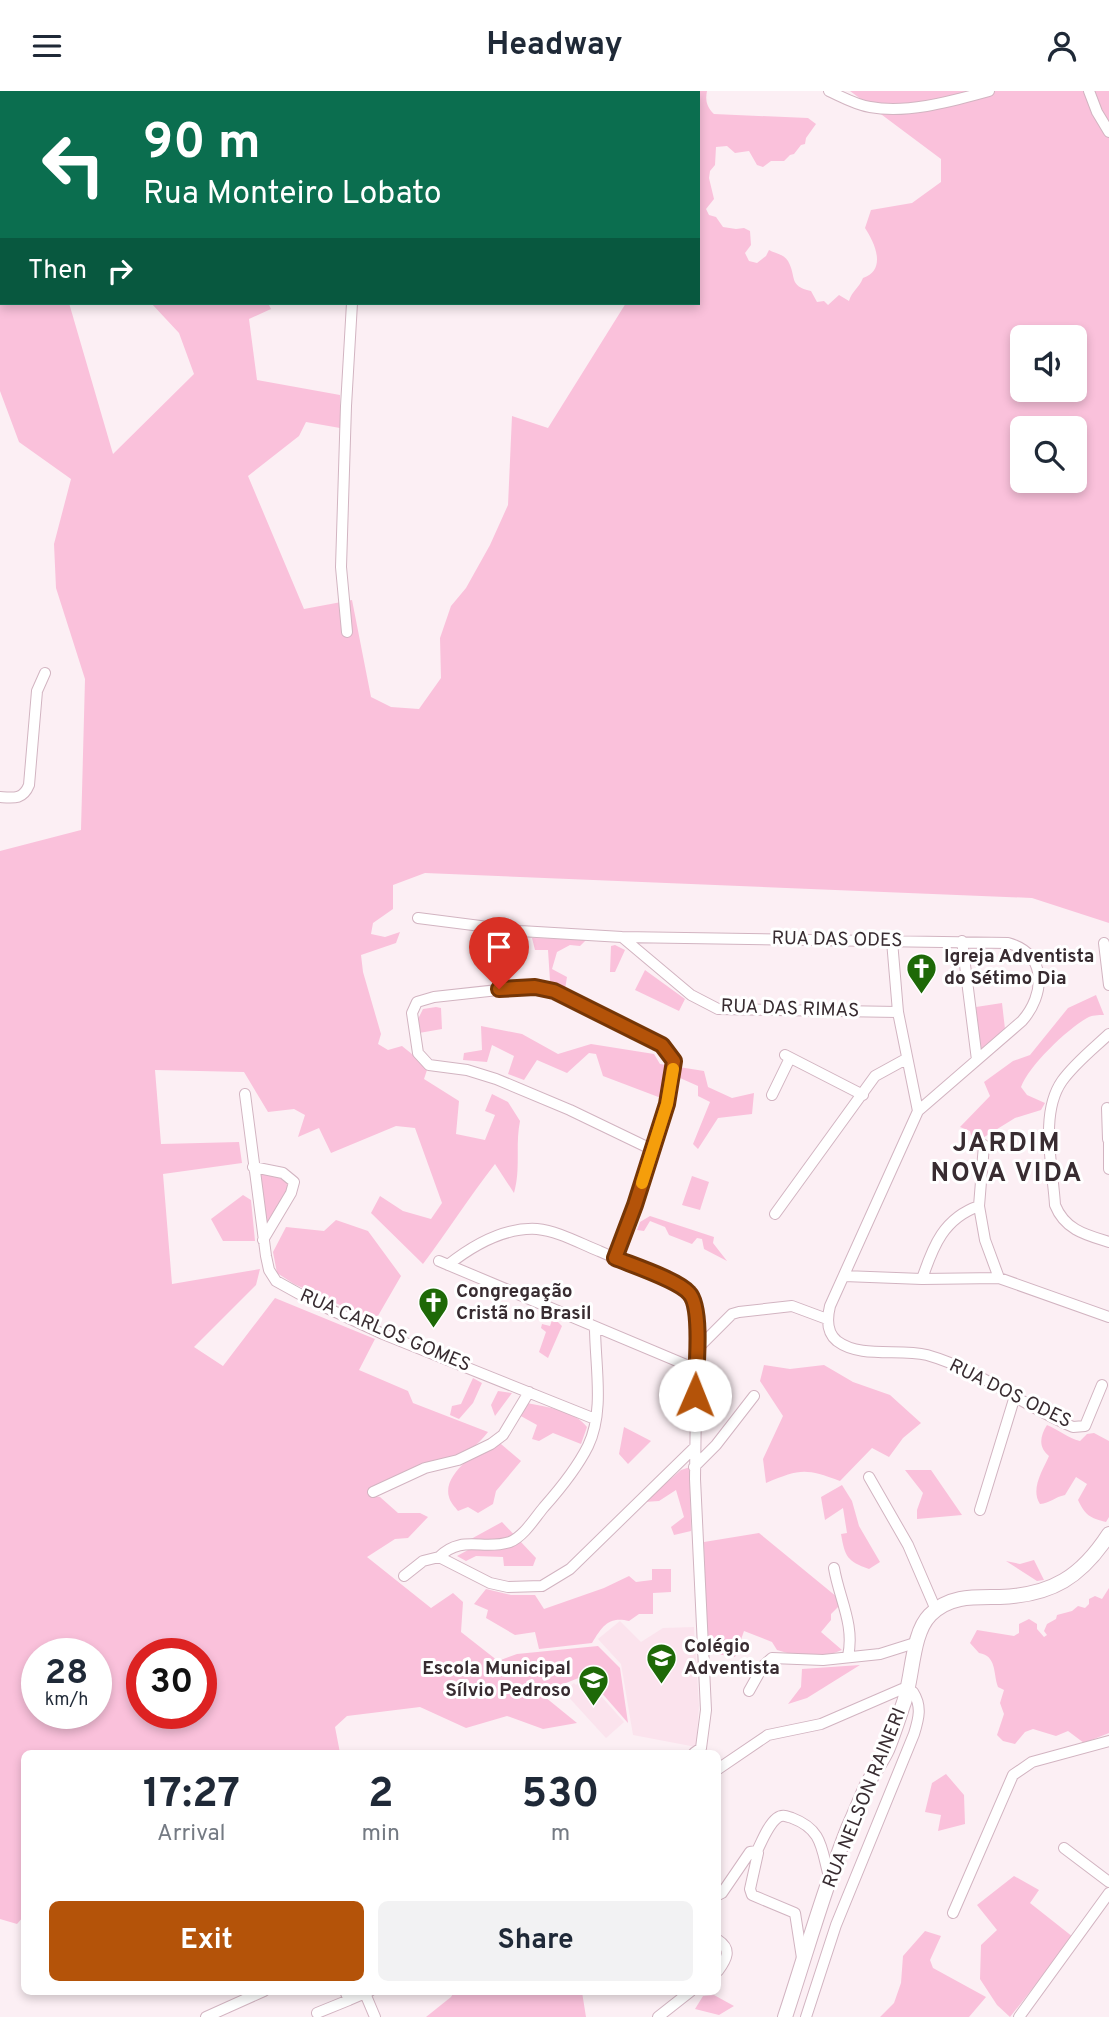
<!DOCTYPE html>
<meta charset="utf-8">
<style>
:root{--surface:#fff;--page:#f2f2f3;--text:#1f2937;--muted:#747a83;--accent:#b45309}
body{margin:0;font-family:Overpass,sans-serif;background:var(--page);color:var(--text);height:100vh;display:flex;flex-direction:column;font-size:26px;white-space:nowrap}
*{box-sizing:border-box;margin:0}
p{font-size:23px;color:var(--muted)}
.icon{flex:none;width:38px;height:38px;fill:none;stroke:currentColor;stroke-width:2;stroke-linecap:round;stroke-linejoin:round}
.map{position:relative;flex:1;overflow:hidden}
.side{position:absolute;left:21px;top:1659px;width:700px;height:245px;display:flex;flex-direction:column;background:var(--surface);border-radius:10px;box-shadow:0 4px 10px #0003}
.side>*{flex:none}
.guide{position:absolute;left:0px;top:0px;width:700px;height:214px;box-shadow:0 4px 10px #0003;background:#0b6e4f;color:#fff;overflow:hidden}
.fabs{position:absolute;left:1010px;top:234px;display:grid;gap:14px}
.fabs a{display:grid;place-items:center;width:77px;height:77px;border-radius:10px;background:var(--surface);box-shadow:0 4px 10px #0003;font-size:35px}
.speed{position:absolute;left:21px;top:1547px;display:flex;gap:14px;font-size:35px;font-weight:700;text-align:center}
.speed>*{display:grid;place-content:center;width:91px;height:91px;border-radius:50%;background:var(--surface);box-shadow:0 4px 10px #0003;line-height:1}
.speed small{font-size:18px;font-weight:400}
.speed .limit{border:10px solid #d22;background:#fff;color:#111}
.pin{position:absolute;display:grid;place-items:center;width:60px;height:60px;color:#fff;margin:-72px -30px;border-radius:50% 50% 50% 0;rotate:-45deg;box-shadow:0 0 7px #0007}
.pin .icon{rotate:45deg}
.me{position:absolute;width:77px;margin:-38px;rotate:1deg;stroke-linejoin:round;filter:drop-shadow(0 0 5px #0008)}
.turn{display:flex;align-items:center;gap:24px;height:147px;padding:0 28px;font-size:32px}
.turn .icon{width:91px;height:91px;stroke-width:2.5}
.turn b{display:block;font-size:49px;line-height:60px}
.then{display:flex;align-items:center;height:66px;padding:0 28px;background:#0003;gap:14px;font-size:26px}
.eta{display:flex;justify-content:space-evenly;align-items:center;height:119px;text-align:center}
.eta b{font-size:42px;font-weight:700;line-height:49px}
.primary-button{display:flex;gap:14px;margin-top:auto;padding:14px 28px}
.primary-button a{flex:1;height:80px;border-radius:10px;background:var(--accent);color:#fff;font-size:28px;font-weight:700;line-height:80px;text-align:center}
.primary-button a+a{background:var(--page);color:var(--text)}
header{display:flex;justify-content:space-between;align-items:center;height:91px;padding:0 28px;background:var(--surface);font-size:32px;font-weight:700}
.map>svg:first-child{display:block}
</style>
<header><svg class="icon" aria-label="menu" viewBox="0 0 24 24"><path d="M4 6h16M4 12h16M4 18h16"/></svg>Headway<svg class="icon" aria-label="person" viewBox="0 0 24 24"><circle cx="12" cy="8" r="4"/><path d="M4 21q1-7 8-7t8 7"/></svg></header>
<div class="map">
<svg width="1109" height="1926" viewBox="0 0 1109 1926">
<rect width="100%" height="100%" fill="#fceff4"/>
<path fill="#fbe3ed" d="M620,1530L641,1551L663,1537L694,1536L699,1615L696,1656L633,1644L621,1573L598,1548Z
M585,1587L624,1631L606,1647L564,1601L574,1592L576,1594Z"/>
<path fill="#fac1db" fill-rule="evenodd" d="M655,0H707C705,10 707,16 714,23L808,27L816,33L806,47L805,53L801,54L794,63L790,64L784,70H771L763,76L757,74L749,60L735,62L727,55L716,56L715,74L710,80L709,87L714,108L706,118L709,124L716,126L723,136L736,138L744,137L750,140L751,154L745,162L749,170L757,172L766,165L769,159C774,162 784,163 788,170C797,186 788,195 811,200L817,211L824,210L828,214L839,204L849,210C852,200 859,197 863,187C887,179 875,152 865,137L871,119L912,112L941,91V68L850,0H1109V832L1032,807L425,782L393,794V818L373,832L371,843L385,846L400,841L396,852L361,864L363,881L381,943L378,953L388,959L402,955L428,976L424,988L459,1010L456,1043L485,1049L495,1024L485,1020L492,1003L508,1011L520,1030C515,1055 521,1077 514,1102L495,1073C469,1106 448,1140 423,1173L371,1122L380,1105L403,1120L431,1128L442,1112L415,1037L396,1035L331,1062L319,1037L298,1046L305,1024L294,1018L268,1021L244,981L155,979L161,1053L239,1051L242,1072L163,1083L172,1193L260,1178L256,1194L194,1256L223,1275L275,1207L375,1248L359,1279L408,1300L413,1312L488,1341C468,1367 451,1366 422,1377C403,1384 385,1394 367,1403L380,1406L398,1422H420L428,1426L408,1447L395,1448L367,1466L431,1517L453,1502L463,1511L461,1541L498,1570L517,1563L598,1555L620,1577L628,1632L586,1584L566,1592L545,1606L577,1632L543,1638L507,1625L466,1637L420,1616L347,1625L335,1636L340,1662H24V1825L17,1833L0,1828V760L81,739L85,588L56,497L54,453L71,388L19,351L0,300V204L2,203V212H69L113,363L194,283L179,242L151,212H268L271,218L249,228L257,289L340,304V337L306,331L299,345L248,385L304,518L352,509L371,606L391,616L419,618L441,587L440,547L451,515L466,497L490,454L508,414L512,325L548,337L626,212H698V2H655ZM1022,247H1074V299H1022ZM1022,338H1074V390H1022ZM37,1563H96V1622H37ZM142,1563H201V1622H142Z
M532,847L587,848L580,855L570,854L557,861L552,878L567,886L565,898L550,890L548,859H535Z
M615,854L625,859L615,881H610L611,855Z
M645,879L685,908L679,920L635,899Z
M1096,904L1104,924C1098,924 1092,924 1087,927C1066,939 1029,975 1021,996L1027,1004L1045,1012L1041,1019L1015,1027L973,1053L970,1040L960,1036L990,1005L984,991L1013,970L1030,964L1068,917Z
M1002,912L1005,938L980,961L976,916Z
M436,916L441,917L442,938L419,942L418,928L423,918Z
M481,935L522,943L558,963L591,953L654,963L660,973L704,980L708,996L732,1007L754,1002L752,1023L718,1027L698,1058L693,1053L710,1011L698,1005V995L680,987L661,1007L603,985L596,963L589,962L567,982L537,969L524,989L508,983L514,965L492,954L487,971L463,969L464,962L482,959Z
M253,1076L294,1091L263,1149Z
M692,1085L709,1091L700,1119L682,1114Z
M243,1104L251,1109L255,1150H223L211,1128Z
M650,1125L714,1146L713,1152L727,1170L704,1158L702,1148L697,1147L692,1153L669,1144L665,1136L650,1130L644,1140L637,1139L640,1131Z
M336,1129L368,1140L401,1185L375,1230L294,1193L277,1182L273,1161L286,1136L324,1140Z
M553,1226L562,1235L548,1267L539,1261L546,1241L541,1237L542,1233L550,1235Z
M764,1274L790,1278L824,1274L853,1291L890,1304L921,1332L903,1347L889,1366L872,1357L840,1390C805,1377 800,1378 766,1392L763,1368L783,1325L760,1290Z
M473,1287L482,1292L473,1312L459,1328L450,1324L452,1315L461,1313Z
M498,1300L512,1302L495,1325L491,1314Z
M527,1312C546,1316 574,1319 587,1336L581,1353L553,1342L539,1350L532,1348L537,1334L519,1324Z
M1047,1334C1059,1339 1068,1347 1080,1350L1087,1343L1094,1342L1109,1350V1426L1106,1431C1090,1427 1085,1424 1078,1409L1087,1393L1076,1386L1065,1404C1055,1406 1050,1412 1040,1413C1030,1398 1043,1379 1049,1365C1038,1356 1040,1345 1047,1334Z
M624,1336L651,1350L628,1373L619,1363Z
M494,1347L521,1370L496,1400L493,1413L478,1422L468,1416L458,1420C455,1416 450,1411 449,1406C442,1383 479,1360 494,1347Z
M690,1376L691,1440L674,1444L671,1436L684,1426L676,1399L659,1410L644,1411L681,1379Z
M905,1379H931L962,1424L917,1428V1419L923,1402Z
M842,1394L852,1410L859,1435L880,1471L869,1478C847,1470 845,1466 841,1443L847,1442L843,1417L825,1429L821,1406Z
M502,1431L536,1467L533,1475H504L503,1466L476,1465L466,1470L457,1465L468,1459L471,1448Z
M759,1442L837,1506L840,1514L831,1523V1529L821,1541L842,1559C822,1568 798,1566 777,1559L772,1551L744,1540L735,1566L710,1562L705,1513L704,1451Z
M1034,1469L1044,1489L1037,1490L1006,1470L1020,1473Z
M652,1478H671V1501L653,1502V1523H639L629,1530C608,1525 602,1536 592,1552L539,1558L535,1541L515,1544L486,1527L488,1519L474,1513L486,1498L511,1504H535L544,1518L604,1497L629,1485L636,1491L652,1489Z
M1109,1497V1642L1084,1652L1068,1640L1056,1645L1033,1638L1025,1641L1015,1653L1003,1650L997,1644L1004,1623L1000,1612L1004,1599L998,1596C993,1582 997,1565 979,1562L970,1552L977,1539L1014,1545L1019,1542V1533L1029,1528L1037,1533V1538L1044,1546L1047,1544L1044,1540L1047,1533L1056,1528L1057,1524L1072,1520L1078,1515L1085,1517L1089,1513V1508L1095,1505L1102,1508Z
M860,1574L807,1607L788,1613L801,1596L802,1578Z
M946,1683L964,1704L965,1733L938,1740L941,1724L925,1721L932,1692Z
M1014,1785L1039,1799L1030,1812L1073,1846L1010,1926L997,1914L980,1888L981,1854L997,1839L977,1814Z
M925,1840L941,1845L930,1869L933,1877L986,1906L969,1926H880L894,1912L901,1892L903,1865Z
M454,1901H582L586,1926H426L451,1906Z
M714,1904L734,1915L719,1924L695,1918L703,1905Z"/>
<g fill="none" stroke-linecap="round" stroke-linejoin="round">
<defs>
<path id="minor" d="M829,0C842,6 856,14 870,16C908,23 952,10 989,0
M1089,0L1097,21L1109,41
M405,2L406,0
M489,2L490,0
M347,541L341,476L346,315L352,212
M0,706C13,707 23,709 29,694L37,600L45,582
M418,827L520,840L622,846L1008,852C1048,863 1045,904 1022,930L918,1020L830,1215C827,1227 826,1241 837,1250C861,1268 899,1257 927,1264C980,1279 1023,1315 1073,1336L1085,1335L1102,1294
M622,846L691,904L718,918L898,921
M892,850L898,921L918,1020
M962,850L977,969
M1104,852L1109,894
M1109,943C1093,958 1075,972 1062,990C1039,1023 1053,1077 1055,1114C1065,1139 1086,1144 1109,1151
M785,964L863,1004
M245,1003L266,1165L269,1179L276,1190L314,1211L383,1243L595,1328
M772,1004L790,967
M1107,1017L1108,1048
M1109,1048V1078
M984,1054L979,1115L985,1149L999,1187
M253,1076L283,1082L294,1091L291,1102L263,1149
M775,1123L875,985L906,968
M615,1167L635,1114L667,1013L674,970L662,954L544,897H516L434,906L417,911L412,922L418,962L429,974L467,979L496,988L570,1019L651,1058
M439,1170L696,1278
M448,1174C472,1155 504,1136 537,1138C558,1140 579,1152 599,1160C624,1171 649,1181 674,1192C691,1200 696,1210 697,1229L695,1388L706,1619L701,1657L694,1662
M844,1185L922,1188L999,1187L1109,1226
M922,1188C933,1155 944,1127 979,1115
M696,1259L732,1223L739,1221L792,1215L827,1228
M694,1376L716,1354L754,1305
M869,1386L908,1454L936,1519
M373,1401L425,1377L458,1369L491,1353L503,1344L529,1301
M980,1419L1015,1305
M439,1466C462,1443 483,1460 510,1451C524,1445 534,1428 544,1416C560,1398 577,1377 588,1355C605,1320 595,1274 595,1236
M439,1466L490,1492L508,1496L542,1495L570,1478L694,1357
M834,1477C839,1507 855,1534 848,1565
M404,1485L423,1470L439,1466
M749,1600L763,1575L772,1567L823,1569L880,1563L918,1551
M718,1678L768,1644L821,1633L902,1598L913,1601C922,1615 919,1627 914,1643L836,1834L806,1926
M1064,1757L1109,1791
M757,1760C762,1750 768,1734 777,1727C782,1723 786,1725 792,1727C824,1739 821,1759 830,1789
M718,1804L722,1802L750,1761L757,1760L758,1762L750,1798L752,1804L795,1822L802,1867
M953,1822L1013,1684L1032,1671L1109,1650
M718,1849C732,1858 727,1868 718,1880
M345,1900L349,1909L370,1900
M364,1900L375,1926
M317,1922L349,1909
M206,1926L264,1900
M658,1926L691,1900
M1019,1926L1109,1802"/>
<path id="major" d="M785,1926C806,1863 824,1797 849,1735C855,1722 860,1709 866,1696C872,1683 881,1672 887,1659C893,1645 898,1629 903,1614C913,1589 911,1543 930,1524C949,1504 975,1506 1000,1506C1052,1504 1081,1486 1109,1443"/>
</defs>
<use href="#minor" stroke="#d2b4c1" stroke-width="12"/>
<use href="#major" stroke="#d2b4c1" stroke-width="16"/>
<use href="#minor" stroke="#fff" stroke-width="10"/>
<use href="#major" stroke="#fff" stroke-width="14"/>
</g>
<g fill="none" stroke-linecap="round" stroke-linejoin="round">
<defs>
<path id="route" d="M499,898L535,896L554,900L662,954L674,970L667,1013L635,1114L615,1167C632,1174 678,1189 689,1202C703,1216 696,1282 695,1304"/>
</defs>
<use href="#route" stroke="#753606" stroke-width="18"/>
<use href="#route" stroke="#b45309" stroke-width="12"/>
<path stroke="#f59e0b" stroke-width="12" d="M642,1092L667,1013L673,978"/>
</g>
<defs>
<symbol id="church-pin" viewBox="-11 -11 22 30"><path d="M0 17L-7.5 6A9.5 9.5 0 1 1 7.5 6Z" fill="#1e6907" stroke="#fff"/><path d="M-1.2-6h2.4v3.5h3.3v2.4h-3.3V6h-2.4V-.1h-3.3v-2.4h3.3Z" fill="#fff"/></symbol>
<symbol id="school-pin" viewBox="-11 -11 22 30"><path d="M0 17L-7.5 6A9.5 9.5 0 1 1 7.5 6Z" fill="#1e6907" stroke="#fff"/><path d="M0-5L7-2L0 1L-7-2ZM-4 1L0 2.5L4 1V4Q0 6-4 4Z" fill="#fff"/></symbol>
</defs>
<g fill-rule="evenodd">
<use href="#church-pin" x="904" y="860" width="35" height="47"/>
<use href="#church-pin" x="416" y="1194" width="35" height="47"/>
<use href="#school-pin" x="644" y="1550" width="35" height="47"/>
<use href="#school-pin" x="576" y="1572" width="35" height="47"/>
</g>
<g text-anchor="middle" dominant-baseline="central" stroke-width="6" stroke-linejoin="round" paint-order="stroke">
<g font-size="19" fill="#382c31" stroke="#fff">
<text transform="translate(837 849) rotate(1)">RUA DAS ODES</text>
<text transform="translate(790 918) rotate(2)">RUA DAS RIMAS</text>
<text transform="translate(385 1240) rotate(23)">RUA CARLOS GOMES</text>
<text transform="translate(1010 1303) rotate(26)">RUA DOS ODES</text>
<text transform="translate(865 1707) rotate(-68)">RUA NELSON RAINERI</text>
</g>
<g font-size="19" font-weight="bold" fill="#382c31" stroke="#fff" text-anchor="start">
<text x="944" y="866">Igreja Adventista<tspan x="944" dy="22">do Sétimo Dia</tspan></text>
<text x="456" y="1201">Congregação<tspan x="456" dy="22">Cristã no Brasil</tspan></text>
<text x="684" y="1556">Colégio<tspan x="684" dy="22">Adventista</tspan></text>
<text x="571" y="1578" text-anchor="end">Escola Municipal<tspan x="571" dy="22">Sílvio Pedroso</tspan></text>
</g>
<g font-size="26" font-weight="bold" letter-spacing="2" fill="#382c31" stroke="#fff">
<text x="1007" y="1053">JARDIM<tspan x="1007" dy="30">NOVA VIDA</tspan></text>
</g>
</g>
</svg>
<div class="fabs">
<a><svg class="icon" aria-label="sound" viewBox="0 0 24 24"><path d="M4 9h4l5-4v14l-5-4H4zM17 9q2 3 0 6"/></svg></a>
<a><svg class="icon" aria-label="search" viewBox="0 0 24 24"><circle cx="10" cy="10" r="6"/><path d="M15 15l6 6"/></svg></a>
</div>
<div class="speed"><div>28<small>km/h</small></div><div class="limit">30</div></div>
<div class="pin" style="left:499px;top:898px;background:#d93025"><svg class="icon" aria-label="arrive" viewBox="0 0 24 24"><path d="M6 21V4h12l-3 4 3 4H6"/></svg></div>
<svg class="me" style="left:695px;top:1304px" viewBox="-20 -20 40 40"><circle r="19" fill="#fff"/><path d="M0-13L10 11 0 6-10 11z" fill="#b45309"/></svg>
<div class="guide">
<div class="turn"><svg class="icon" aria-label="left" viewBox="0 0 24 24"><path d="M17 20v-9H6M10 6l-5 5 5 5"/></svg><div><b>90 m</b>Rua Monteiro Lobato</div></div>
<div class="then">Then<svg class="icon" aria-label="right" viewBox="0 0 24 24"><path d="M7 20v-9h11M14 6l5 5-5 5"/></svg></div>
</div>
<section class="side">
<div class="eta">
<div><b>17:27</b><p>Arrival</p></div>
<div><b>2</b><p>min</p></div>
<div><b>530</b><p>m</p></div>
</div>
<div class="primary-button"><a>Exit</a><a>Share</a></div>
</section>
</div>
